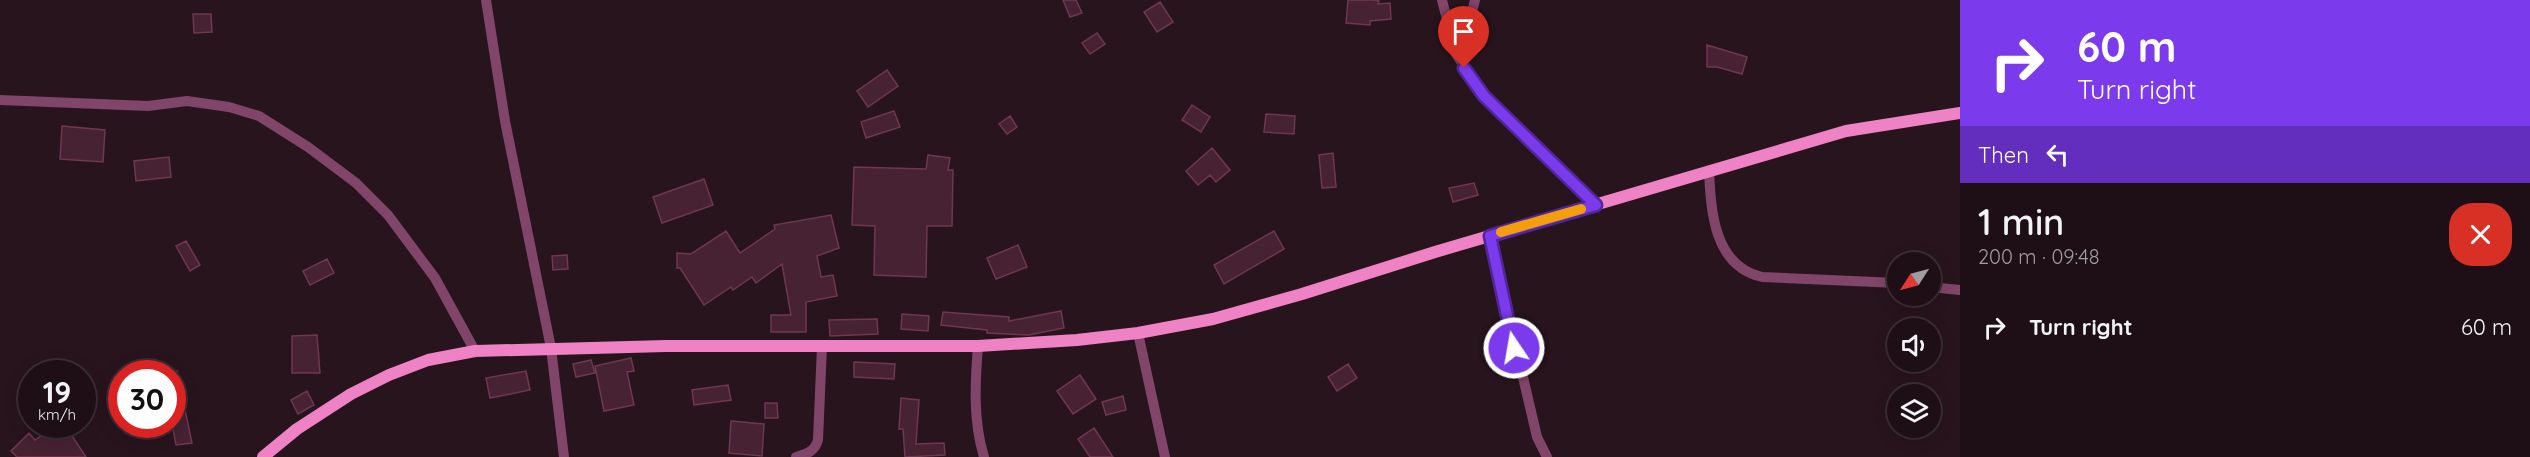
<!DOCTYPE html>
<meta charset="utf-8">
<style>
:root{--surface:#1e0f16;--page:#26181f;--text:#f1f3f6;--muted:#a19ca1;--line:#3c2f35}
body{margin:0;font-family:Quicksand,sans-serif;background:var(--page);color:var(--text);height:100vh;display:flex;flex-direction:column;font-size:22px;white-space:nowrap}
*{box-sizing:border-box;margin:0}
p{font-size:20px;color:var(--muted)}
.icon{flex:none;width:33px;height:33px;fill:none;stroke:currentColor;stroke-width:2;stroke-linecap:round;stroke-linejoin:round}
.map{position:relative;flex:1;overflow:hidden}
.panel{display:flex;flex-direction:column;background:var(--surface);width:570px}
.panel>*{flex:none}
.guide{background:#7c3aed;color:#fff;overflow:hidden}
.needle{width:39px;rotate:234deg}
.controls{position:absolute;left:1887px;top:252px;display:grid;gap:12px}
.controls a{display:grid;place-items:center;width:54px;height:54px;border-radius:50%;background:var(--surface);box-shadow:0 3px 15px #0003,0 0 0 2px var(--line);font-size:30px}
.speed{position:absolute;left:18px;top:360px;display:flex;gap:12px;font-size:30px;font-weight:700;text-align:center}
.speed>*{display:grid;place-content:center;width:78px;height:78px;border-radius:50%;background:var(--surface);box-shadow:0 3px 15px #0003,0 0 0 2px var(--line);line-height:1}
.speed small{font-size:15px;font-weight:400}
.speed .limit{border:9px solid #d22;background:#fff;color:#111}
.pin{position:absolute;display:grid;place-items:center;width:51px;height:51px;color:#fff;margin:-62px -26px;border-radius:50% 50% 50% 0;rotate:-45deg;box-shadow:0 0 6px #0007}
.pin .icon{rotate:45deg}
.me{position:absolute;width:66px;margin:-33px;rotate:348deg;stroke-linejoin:round;filter:drop-shadow(0 0 4px #0008)}
.turn{display:flex;align-items:center;gap:21px;height:126px;padding:0 18px;font-size:27px}
.turn .icon{width:78px;height:78px;stroke-width:2.5}
.turn b{display:block;font-size:42px;line-height:51px}
.then{display:flex;align-items:center;height:57px;padding:0 18px;background:#0003;gap:12px;font-size:22px}
.round{display:grid;place-items:center;flex:none;width:63px;height:63px;border-radius:24px;background:var(--page)}
.overview{display:flex;align-items:center;justify-content:space-between;height:102px;padding:0 18px}
h1{font-size:36px;font-weight:600;line-height:45px}
ul{padding:0;list-style:none}
li{display:flex;align-items:center;gap:18px;height:84px;padding:0 18px}
li div{flex:1}
li b{display:block;font-size:22px}
li em{font-style:normal}
main{display:flex;flex:1;min-height:0}
.map>svg:first-child{display:block}
</style>
<main>
<div class="map">
<svg width="1960" height="457" viewBox="0 0 1960 457">
<rect width="100%" height="100%" fill="#28141d"/>
<path fill="#462232" stroke="#6f3750" stroke-width="1.5" d="M1063,0H1076L1082,13L1070,17Z
M1348,0H1374L1379,1L1378,4L1390,3L1391,19L1370,21V25L1346,23Z
M1160,2L1173,22L1157,32L1144,12Z
M193,14H211L212,32L194,33Z
M1097,33L1105,44L1090,54L1082,43Z
M1707,45L1747,57L1742,74L1717,67H1707Z
M887,70L898,86L868,107L857,91Z
M1192,105L1210,117L1201,132L1182,120Z
M894,111L900,127L866,138L861,122Z
M1266,114L1295,116L1294,134L1264,132Z
M1010,116L1017,127L1007,134L999,124Z
M62,126L105,130L103,162L60,159Z
M1212,148L1230,170L1216,182L1210,175L1198,185L1186,171Z
M1333,153L1336,187L1322,188L1319,155Z
M928,155L950,158L948,170H953L952,226H927L926,277L874,275L875,226L852,225L854,167L926,169Z
M169,157L171,177L136,181L134,161Z
M704,179L713,205L662,223L653,197Z
M1474,183L1478,195L1453,202L1449,188Z
M831,215L839,248L817,256L821,277L833,275L837,296L806,302V332H771V315H791L782,264L756,283L752,277L733,290L731,287L704,305L680,268H677V253L691,254L726,231L740,253L775,229L774,225Z
M1274,231L1284,249L1224,284L1214,265Z
M186,241L200,265L190,271L176,246Z
M1018,245L1027,267L996,279L987,258Z
M567,255L568,269L553,270L552,256Z
M327,259L334,273L310,285L303,271Z
M1061,311L1064,328L1029,335L987,333V330L941,325L943,312L1009,317V321Z
M902,314L929,316L928,331L901,329Z
M877,319L878,334L830,336L829,320Z
M317,335L320,373H292V336Z
M631,358L634,371L627,372L634,405L604,411L595,366Z
M591,360L595,373L576,377L573,364Z
M854,362L895,364L894,379L854,377Z
M1348,364L1357,378L1337,391L1328,377Z
M177,371L192,443L176,445L172,424L177,423L172,405V372Z
M526,371L530,390L490,398L486,378Z
M1080,375L1096,399L1073,414L1057,391Z
M728,385L731,400L694,405L692,390Z
M307,391L314,405L298,414L291,400Z
M1123,396L1126,410L1106,415L1102,402Z
M901,398L919,400L916,444L944,443L945,455L905,457L903,429H899Z
M765,403H777L778,418H765Z
M731,421L764,424L762,456L729,453Z
M58,424H64L86,457H17L11,451L29,433L35,440Z
M1094,428L1113,457H1090L1078,439Z"/>
<g fill="none" stroke-linecap="round" stroke-linejoin="round">
<path stroke="#814569" stroke-width="10" d="M486,0L505,121L551,348L564,457
M1442,0L1456,54L1484,96L1596,205
M1456,54L1465,39L1475,0
M0,100L148,106L187,101L229,107L259,116L308,147L356,183L388,215L435,278L475,351
M1709,171C1711,212 1714,266 1762,277L1898,283
M1490,236L1537,437L1547,457
M1930,287L1960,290
M1138,333L1165,457
M978,346C975,383 973,421 984,457
M796,457C807,454 815,451 818,440L822,346"/>
<path stroke="#ef82c5" stroke-width="12" d="M263,457L297,429L351,394L389,375L428,360L475,351L666,346H978L1077,340L1138,333L1213,319L1302,294L1435,252L1846,131L1960,113"/>
</g>
<g fill="none" stroke-linecap="round" stroke-linejoin="round">
<defs>
<path id="route" d="M1464,68L1484,96L1596,205L1490,236L1514,348"/>
</defs>
<use href="#route" stroke="#51269a" stroke-width="15"/>
<use href="#route" stroke="#7c3aed" stroke-width="10"/>
<path stroke="#f59e0b" stroke-width="10" d="M1501,232L1581,209"/>
</g>
</svg>
<div class="controls">
<a><svg class="needle" viewBox="-14 -14 28 28"><path d="M0-13l5 13h-10z" fill="#e53935"/><path d="M0 13l5-13h-10z" fill="#a19ca1"/></svg></a>
<a><svg class="icon" aria-label="sound" viewBox="0 0 24 24"><path d="M4 9h4l5-4v14l-5-4H4zM17 9q2 3 0 6"/></svg></a>
<a><svg class="icon" aria-label="layers" viewBox="0 0 24 24"><path d="M12 4l9 5-9 5-9-5zM3 14l9 5 9-5"/></svg></a>
</div>
<div class="speed"><div>19<small>km/h</small></div><div class="limit">30</div></div>
<div class="pin" style="left:1464px;top:68px;background:#d93025"><svg class="icon" aria-label="arrive" viewBox="0 0 24 24"><path d="M6 21V4h12l-3 4 3 4H6"/></svg></div>
<svg class="me" style="left:1514px;top:348px" viewBox="-20 -20 40 40"><circle r="17" fill="#7c3aed" stroke="#fff" stroke-width="3"/><path d="M0-11L8 9 0 5-8 9z" fill="#fff"/></svg>
</div>
<section class="panel">
<div class="guide">
<div class="turn"><svg class="icon" aria-label="right" viewBox="0 0 24 24"><path d="M7 20v-9h11M14 6l5 5-5 5"/></svg><div><b>60 m</b>Turn right</div></div>
<div class="then">Then<svg class="icon" aria-label="left" viewBox="0 0 24 24"><path d="M17 20v-9H6M10 6l-5 5 5 5"/></svg></div>
</div>
<div class="overview"><div><h1>1 min</h1><p>200 m · 09:48</p></div><a class="round" style="background:#d93025;color:#fff"><svg class="icon" aria-label="close" viewBox="0 0 24 24"><path d="M6 6l12 12M18 6L6 18"/></svg></a></div>
<ul>
<li><svg class="icon" aria-label="right" viewBox="0 0 24 24"><path d="M7 20v-9h11M14 6l5 5-5 5"/></svg><div><b>Turn right</b></div><em>60 m</em></li>
</ul>
</section>
</main>
